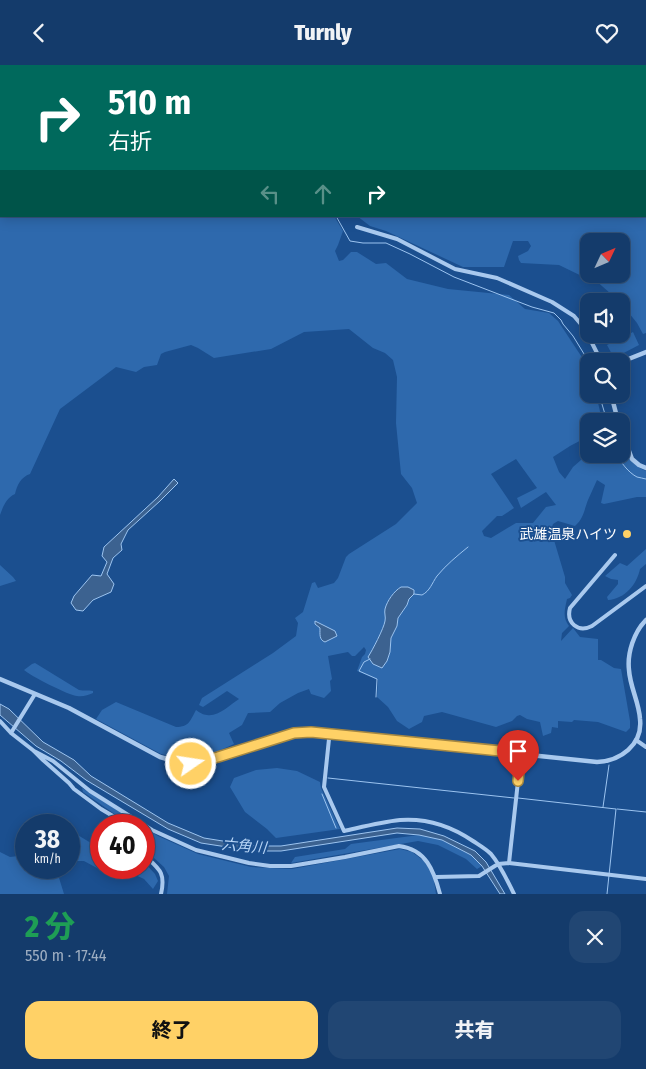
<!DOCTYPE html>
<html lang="ja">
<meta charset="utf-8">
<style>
:root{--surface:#143b6b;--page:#214673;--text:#f1f3f6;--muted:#9dadc1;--line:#33557e;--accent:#ffd166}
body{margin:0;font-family:"Fira Sans Condensed","Noto Sans JP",sans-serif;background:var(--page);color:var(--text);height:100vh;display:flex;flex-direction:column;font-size:19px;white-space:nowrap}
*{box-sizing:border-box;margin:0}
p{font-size:16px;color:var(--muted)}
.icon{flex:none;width:28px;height:28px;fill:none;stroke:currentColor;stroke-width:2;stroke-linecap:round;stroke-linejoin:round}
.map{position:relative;height:829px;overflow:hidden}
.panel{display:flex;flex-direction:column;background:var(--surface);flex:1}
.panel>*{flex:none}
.hud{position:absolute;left:0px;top:0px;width:646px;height:152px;box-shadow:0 2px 12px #0003,0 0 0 1px var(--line);background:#00695c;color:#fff;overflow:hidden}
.needle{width:32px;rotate:46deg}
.controls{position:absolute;left:580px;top:168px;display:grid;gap:10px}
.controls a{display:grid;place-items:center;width:50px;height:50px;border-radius:10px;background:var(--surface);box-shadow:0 2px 12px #0003,0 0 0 1px var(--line);font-size:25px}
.speed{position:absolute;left:15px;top:749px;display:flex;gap:10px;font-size:25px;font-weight:700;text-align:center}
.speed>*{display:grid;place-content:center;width:65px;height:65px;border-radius:50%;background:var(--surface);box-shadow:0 2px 12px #0003,0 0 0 1px var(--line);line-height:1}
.speed small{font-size:12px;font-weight:400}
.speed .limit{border:8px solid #d22;background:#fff;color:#111}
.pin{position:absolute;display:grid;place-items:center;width:42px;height:42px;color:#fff;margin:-51px -21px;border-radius:50% 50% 50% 0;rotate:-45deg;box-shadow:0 0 5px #0007}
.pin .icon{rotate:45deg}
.me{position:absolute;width:55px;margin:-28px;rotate:77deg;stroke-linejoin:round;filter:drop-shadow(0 0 4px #0008)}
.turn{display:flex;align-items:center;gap:18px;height:105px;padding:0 25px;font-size:22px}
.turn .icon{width:65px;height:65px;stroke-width:2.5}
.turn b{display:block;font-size:35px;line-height:42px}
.lanes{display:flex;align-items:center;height:48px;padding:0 25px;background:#0003;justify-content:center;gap:25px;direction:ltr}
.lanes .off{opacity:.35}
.round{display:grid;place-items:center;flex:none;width:52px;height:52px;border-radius:15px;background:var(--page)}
.headline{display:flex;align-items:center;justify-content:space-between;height:85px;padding:0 25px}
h1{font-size:30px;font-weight:800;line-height:38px;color:#1e9e55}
.primary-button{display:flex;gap:10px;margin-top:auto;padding:10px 25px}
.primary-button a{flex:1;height:58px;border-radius:15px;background:var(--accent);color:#111;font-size:20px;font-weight:800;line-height:58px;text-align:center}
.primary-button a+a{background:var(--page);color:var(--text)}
header{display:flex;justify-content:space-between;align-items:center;height:65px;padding:0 25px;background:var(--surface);font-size:22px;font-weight:800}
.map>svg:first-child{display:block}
</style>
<header><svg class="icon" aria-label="back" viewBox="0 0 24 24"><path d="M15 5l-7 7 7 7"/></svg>Turnly<svg class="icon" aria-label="heart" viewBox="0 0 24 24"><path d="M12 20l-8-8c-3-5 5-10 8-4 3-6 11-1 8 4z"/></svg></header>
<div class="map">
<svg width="646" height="829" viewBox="0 0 646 829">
<rect width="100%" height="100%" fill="#1b4f8f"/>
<path fill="#2e69ad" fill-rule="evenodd" d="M0,0H310L311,1H1V151H334L343,166L338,180L335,186L339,196L343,195L351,187H357L376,199L386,198L407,214L448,224L509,230L525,244L549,248L558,256L589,303V329H596L602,355L601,356H589V371L570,381L553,392L559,407L565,414L573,402L589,388L621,389V375C627,390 631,399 646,406V432H637L604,439L601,438L605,420L597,415C594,422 591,428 588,435C584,445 584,453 575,461L558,456L553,459L551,465L565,512V518L572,530L570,533L567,534C565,544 562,552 569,561L562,568L561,576L573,563L580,572L598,574V595H601L614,603L621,604L630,656V663L626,667L598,657L574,655L572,657L558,656V663L552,662L551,668L543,671L540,657L527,654L520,650L517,651L512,656L496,662L442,647L424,651L422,657L409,664L397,656L388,642L377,632L378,615L357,606L362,592L365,589L366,585L364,582L355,591H352L348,587L328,591L332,614L330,616L331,626L324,633L311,629L309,624L298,628L280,638L270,647L248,648L242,660L229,668L234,679L205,692L187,695L161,689L96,654L102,645L116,637L176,662C189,662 190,656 196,645C199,647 203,650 207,650C218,652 230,640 239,634L227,626L203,642L199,640L202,633L273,588L296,571L298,558L295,553L303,547L312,518L315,517L318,523L334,518L338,513L346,492L349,489L396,459L417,438L412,423L401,409L396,358L397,312L393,295L385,288L373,283L349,264L304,267L271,284L214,293L198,283L191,280L165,287L161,289L157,300L144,302L136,307L116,302L60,344L30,409C21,412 17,420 15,429C6,433 3,442 0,450ZM516,394L537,423L517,433L521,443L546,427L556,440L546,442L533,458H516L491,473L484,471L482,466L497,451H502L514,443L491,409ZM414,529L409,534L407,540L398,553L397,561L391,573L390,587L387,596L368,592L372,586L385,558V544Z
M323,0H618L619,1H323Z
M646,6V268L643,269L637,258L621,238V236H619L594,214L590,215L559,200L521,198L519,195L518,191L528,186L531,181L528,176H513L504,202H463L386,166L370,161L357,151H645V7ZM589,176H621V209H589Z
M633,267L639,280L614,293L607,280Z
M646,484V499L640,504C637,519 625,534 608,535L607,532L618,519V515L611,514L605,511L620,498L627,501Z
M0,500L13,512L16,516L0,521Z
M35,598L79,625C84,626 88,625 93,626V628C88,630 83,632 77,631C70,631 29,610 24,605L32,599Z
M277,703L297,706L320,717L321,723L340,764L276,773L267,764L245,747L230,722L234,713L256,705Z
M82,723L141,760H128L126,757L83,727Z
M144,762L158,771L198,789L251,802L292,804L400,784L412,787L424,796L433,809L436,829H167L169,811L164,802L144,784Z
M76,769L101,784V802H144V797L155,809L158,816L153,824L144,814L129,807L108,809L84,796H76L69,777V772Z
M419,770L442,775L471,790L482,801L477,804L466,794L438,780L418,776L291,798L295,792L345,784L351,779Z
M0,787L10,792L26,790V802L56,803L64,829H0Z"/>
<path fill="#3c6290" stroke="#9cc4f0" d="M174,414L178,418L160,436L128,465L121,479L122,485L113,493L107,509L114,519L111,527L93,535L83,546L76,545L71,538L74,531L92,510L101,511L107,497L102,491L104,482L158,432Z
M401,522H408L414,525V529L409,534L407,540L398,553L397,561L391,573L390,587L387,596L382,603L373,599L368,592C372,586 384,563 385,556C386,552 384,548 385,544C387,536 394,526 401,522Z
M315,556L335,566L337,571L325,577C319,575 320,569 320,563L315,559Z
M0,639L9,644L43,677L74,695L91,711L168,758L204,773L254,781H281L397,763L420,764L444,771L475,786L486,797L505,829H500L482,801L471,790L442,775L419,770L397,768L281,786H253L201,778L168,764L86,715L61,696L36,681L0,650Z"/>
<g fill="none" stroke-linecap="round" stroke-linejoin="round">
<path stroke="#9cc4f0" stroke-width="1" d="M336,151L350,176L363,178H386L410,189L454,212L532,242L554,248L561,255L563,259L573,271L589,297
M599,329L607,356
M617,389C620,397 629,408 637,412C640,413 643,413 646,414
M414,529L422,530C430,526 432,518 437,511C446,500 457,491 468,482
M370,594L364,597L359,606L377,614L376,632
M328,713L514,733
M322,729L336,763
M518,733L616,744L607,829
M603,742L609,700
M617,744L646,747"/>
<path stroke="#a9c9ee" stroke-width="4" d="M357,162L397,174L455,204L497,213L552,237L574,251L585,264L601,296
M615,490L570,543C566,558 578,568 592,561L646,521
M0,656L11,668L34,686L43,695L69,718L74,724L101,744L123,757L125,760
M11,668L35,629
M331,668L329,674L324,722L344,766C362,762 381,757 400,755C427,753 451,761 473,776C479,780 486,784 491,789C501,801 507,815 514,829
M636,675L646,682
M34,686L53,696L90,726L152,765L196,785L249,798L270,801H291L345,792L399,781C426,784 434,806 440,829
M144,790C159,804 166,807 161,829
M509,798L521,689
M436,812L479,811L498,799L509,798L646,814"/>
<path stroke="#a9c9ee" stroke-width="4.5" d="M630,0L631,1
M645,10H646
M621,297L646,287
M611,329L618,356
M621,365L632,394L639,400L646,403
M0,614L69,643L160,692C177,697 187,699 204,696L294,668L311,667L597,697C620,696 643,680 640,654C639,637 630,622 629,605C627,588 634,567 646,555"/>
</g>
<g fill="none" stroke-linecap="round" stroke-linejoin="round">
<defs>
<path id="route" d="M191,699L218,692L294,668L311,667L521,688L518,716"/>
</defs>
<use href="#route" stroke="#a68842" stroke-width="12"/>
<use href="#route" stroke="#ffd166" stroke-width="9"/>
</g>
<circle fill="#ffd166" stroke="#1b4f8f" stroke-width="2" cx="627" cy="469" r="5"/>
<g text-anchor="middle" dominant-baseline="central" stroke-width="4" stroke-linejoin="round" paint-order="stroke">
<g font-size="14" fill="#fff" stroke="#1b4f8f" text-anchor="end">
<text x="617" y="469">武雄温泉ハイツ</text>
</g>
<g font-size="15" font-style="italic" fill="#b5d3f5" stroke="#1b4f8f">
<text transform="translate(244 781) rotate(5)">六角川</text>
</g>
</g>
</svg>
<div class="controls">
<a><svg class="needle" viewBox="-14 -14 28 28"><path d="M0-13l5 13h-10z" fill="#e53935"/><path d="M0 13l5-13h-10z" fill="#9dadc1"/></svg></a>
<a><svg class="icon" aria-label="sound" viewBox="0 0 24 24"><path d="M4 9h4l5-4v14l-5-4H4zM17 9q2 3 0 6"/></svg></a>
<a><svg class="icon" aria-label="search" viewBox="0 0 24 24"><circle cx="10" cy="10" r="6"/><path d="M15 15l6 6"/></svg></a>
<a><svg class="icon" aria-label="layers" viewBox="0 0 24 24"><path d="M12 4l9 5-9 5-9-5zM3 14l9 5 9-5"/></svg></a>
</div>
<div class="speed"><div>38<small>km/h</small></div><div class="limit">40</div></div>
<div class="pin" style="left:518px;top:716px;background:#d93025"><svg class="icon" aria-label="arrive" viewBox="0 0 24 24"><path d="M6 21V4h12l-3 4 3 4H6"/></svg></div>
<svg class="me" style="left:191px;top:699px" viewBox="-20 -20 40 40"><circle r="17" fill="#ffd166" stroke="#fff" stroke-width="3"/><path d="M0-11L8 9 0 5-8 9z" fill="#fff"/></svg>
<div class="hud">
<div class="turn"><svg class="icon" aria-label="right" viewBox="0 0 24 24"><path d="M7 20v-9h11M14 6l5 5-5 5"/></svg><div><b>510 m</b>右折</div></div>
<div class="lanes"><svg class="icon off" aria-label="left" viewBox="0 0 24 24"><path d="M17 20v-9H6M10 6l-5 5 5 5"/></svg><svg class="icon off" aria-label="ahead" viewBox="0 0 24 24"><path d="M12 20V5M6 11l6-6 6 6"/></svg><svg class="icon" aria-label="right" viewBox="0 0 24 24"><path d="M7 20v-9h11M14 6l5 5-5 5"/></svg></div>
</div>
</div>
<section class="panel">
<div class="headline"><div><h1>2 分</h1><p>550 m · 17:44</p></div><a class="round"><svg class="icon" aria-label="close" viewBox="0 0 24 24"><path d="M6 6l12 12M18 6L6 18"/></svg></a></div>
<div class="primary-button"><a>終了</a><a>共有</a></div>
</section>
